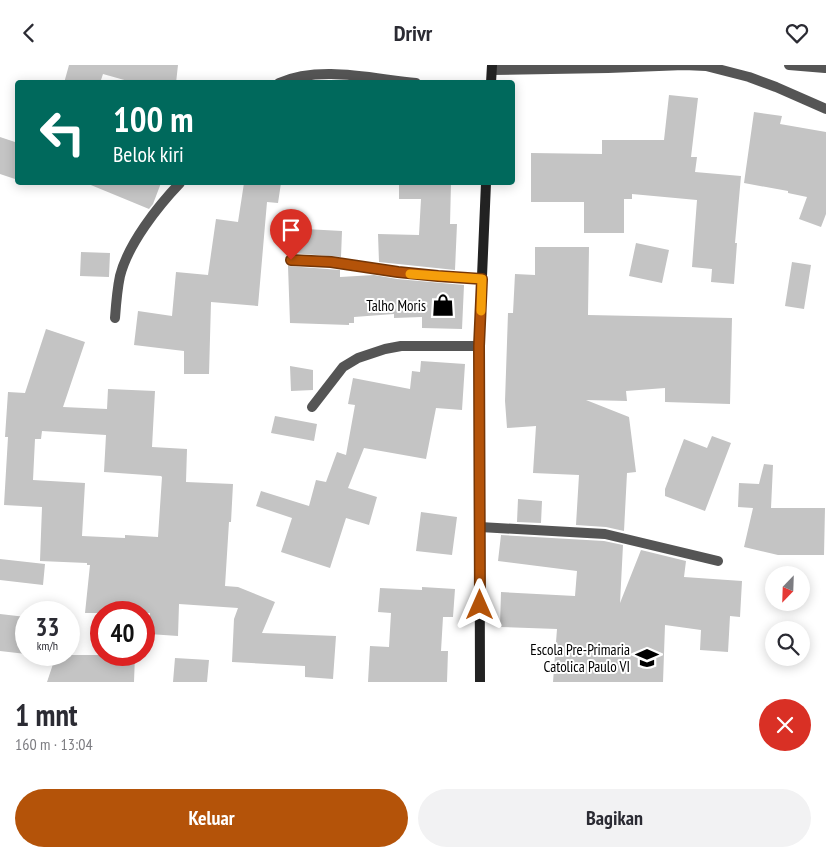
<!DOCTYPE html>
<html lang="id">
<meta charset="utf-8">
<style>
:root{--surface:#fff;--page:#f2f2f3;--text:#2b2b33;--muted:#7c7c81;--accent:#b45309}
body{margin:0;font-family:"PT Sans Narrow",sans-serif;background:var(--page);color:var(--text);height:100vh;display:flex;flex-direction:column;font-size:19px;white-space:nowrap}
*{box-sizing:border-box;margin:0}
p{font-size:16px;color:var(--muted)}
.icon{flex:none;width:28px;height:28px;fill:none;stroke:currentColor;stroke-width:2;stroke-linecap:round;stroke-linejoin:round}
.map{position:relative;height:617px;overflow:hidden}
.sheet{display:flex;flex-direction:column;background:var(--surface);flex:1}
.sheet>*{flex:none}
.top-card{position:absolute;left:15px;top:15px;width:500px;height:105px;border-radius:5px;box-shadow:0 2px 12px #0003;background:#00695c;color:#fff;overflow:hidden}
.needle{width:32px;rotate:203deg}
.fabs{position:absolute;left:765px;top:501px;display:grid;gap:10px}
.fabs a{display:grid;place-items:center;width:45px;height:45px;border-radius:50%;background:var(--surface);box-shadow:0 2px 12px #0003;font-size:25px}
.speed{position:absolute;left:15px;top:536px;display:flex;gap:10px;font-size:25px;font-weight:700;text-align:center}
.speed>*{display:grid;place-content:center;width:65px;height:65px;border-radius:50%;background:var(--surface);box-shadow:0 2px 12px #0003;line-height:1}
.speed small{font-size:12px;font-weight:400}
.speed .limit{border:8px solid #d22;background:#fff;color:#111}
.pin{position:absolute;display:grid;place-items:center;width:42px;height:42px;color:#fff;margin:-51px -21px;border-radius:50% 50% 50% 0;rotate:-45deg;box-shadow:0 0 5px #0007}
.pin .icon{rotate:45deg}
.me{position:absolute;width:55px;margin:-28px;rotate:0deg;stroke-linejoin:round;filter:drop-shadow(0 0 4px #0008)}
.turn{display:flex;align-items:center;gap:18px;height:105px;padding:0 15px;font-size:22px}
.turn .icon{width:65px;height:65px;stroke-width:2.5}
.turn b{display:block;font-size:35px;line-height:42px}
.round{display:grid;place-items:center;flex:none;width:52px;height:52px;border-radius:26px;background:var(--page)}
.head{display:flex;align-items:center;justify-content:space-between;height:85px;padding:0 15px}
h1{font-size:30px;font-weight:700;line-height:38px}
.action{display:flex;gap:10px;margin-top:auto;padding:10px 15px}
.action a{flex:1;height:58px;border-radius:30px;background:var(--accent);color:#fff;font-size:20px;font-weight:700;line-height:58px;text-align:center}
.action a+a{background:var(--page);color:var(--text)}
header{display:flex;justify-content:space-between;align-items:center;height:65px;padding:0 15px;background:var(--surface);font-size:22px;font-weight:700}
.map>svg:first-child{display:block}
</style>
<header><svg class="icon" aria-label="back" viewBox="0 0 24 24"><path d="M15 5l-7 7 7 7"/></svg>Drivr<svg class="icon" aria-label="heart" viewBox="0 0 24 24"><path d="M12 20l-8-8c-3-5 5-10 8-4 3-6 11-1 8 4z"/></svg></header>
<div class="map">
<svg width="826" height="617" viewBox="0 0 826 617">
<rect width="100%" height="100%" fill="#fff"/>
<path fill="#c4c4c4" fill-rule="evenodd" d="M69,0H178L176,18H135L103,9L100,18H64Z
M669,30L698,33L691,92H697L695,107L741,111L735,178H737L734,219L711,217L712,204L692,202L697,135L632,129V134H624V168H584V137H531V88L602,89V75H664Z
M754,47L782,51L780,59L826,67V149L821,162L799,154L807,132L788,128V126L744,118Z
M0,72L18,78V115L0,109Z
M86,118H161L153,139L149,144Z
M244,118H281L278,138L267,137L258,241L211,237L209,309H184V286L134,280L138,246L172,251L176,207L208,210L216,154L238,157Z
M399,118H451L450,159H457L455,205L379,197L378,169L419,170L421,134H399Z
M287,163L342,166L341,192L291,188L288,189Z
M636,178L669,185L662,218L629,211Z
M535,182H589L588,250L732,253L730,339L665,337V323L626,326L627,336L586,335L629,352L636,407L627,408L624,466L606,462L576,460L579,410L533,408L536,361L507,363L505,336L508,248H513L515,209L535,210Z
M81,187L110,188L109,212L80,211Z
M792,197L811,200L804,244L785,241Z
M288,201L340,205V212L374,210L397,214L464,220L462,264L422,263V252L394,253V249L354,252V258H349V260L290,258Z
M46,264L85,277L63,342L107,344L108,324L155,326L152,382L187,384L186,417L233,419L231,457H229L225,521L238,522L275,537L262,568L336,571L333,614L305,612V601L232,597L234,554L238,543L179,539L178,571L149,569L150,548H85L90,500H87V498L40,496L42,442L4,440L8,372H5L8,327L25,328ZM42,366L106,370L104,407L161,411L162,412L158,472L125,470V473L82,471L85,418L33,415L35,374H41Z
M421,296L465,299L462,345L436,343L426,394L364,383L348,423L377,432L369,460L346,453L330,503L281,487L292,453L256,441L261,426L309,441L316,415L326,417L337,387L346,390L355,340L348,339L353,313L410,324L412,306L420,307Z
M290,301L313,305V325L291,326Z
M275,351L317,359L314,376L271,368Z
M712,371L731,378L705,446L665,431V424L684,374L707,383Z
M764,399L773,400L771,443H825L824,490H778L744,482L753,443L738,442L739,418L759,419Z
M518,434L542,436L541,458L517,457Z
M421,447L457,452L452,490L416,486Z
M501,470L604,476L623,480L620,538L641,485L686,496L684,512L742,516L740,552L730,551L728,587L700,585L701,565L665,560L663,617H553L557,564L500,562L501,527L575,531L577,506L498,496Z
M0,494L45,499L43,520L0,515Z
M422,522L455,524L453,552H443L441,586H448L447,617H368L370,581L389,582L391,548L378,547L380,523L422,525Z
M0,549L26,552V589L0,586Z
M56,590H135L134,617H47Z
M175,593L209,595L207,617H173Z"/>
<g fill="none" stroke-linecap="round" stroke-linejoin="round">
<path stroke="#555" stroke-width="10" d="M789,0L825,3"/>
<path stroke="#555" stroke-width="10" d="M492,5L608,3L684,0L706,1L749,12L776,22L826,44
M279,18C320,0 373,14 416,18
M291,195L331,197L398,207L438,211L482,214
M115,253C116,239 117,225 120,211C128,179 158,141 180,118
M312,342L343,302L358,293L385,284L401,281H479
M480,462L605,469L718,496"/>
<path stroke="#222" stroke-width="10" d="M491,18L492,0
M480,617L479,281L486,118"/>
</g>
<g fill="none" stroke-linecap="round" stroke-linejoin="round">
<defs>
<path id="route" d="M291,195L331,197L398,207L438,211L482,214L479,281L480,540"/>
</defs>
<use href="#route" stroke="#753606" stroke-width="12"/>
<use href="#route" stroke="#b45309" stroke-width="9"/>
<path stroke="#f59e0b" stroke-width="9" d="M410,209L482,214L481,246"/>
</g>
<defs>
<symbol id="shop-bare" viewBox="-9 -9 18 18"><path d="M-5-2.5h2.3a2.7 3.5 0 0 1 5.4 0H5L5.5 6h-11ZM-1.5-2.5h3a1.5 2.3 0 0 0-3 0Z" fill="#000" stroke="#fff" stroke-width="2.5" paint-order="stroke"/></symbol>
<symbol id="school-bare" viewBox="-9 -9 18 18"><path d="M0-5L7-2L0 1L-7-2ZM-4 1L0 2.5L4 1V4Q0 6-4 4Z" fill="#000" stroke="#fff" stroke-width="2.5" paint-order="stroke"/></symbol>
</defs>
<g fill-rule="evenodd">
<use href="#shop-bare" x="427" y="224" width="32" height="32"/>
<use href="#school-bare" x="631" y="577" width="32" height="32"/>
</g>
<g text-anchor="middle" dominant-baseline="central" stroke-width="4" stroke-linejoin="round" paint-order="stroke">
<g font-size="15" fill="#000" stroke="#fff" text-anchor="end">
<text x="426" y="240">Talho Moris</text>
<text x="630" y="584">Escola Pre-Primaria<tspan x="630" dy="17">Catolica Paulo VI</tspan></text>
</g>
</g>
</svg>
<div class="fabs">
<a><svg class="needle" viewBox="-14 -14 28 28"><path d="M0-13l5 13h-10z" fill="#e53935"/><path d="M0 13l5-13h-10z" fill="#7c7c81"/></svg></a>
<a><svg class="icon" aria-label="search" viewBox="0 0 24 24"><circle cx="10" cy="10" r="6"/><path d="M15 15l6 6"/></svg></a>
</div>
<div class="speed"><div>33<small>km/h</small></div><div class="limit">40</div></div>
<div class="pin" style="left:291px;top:195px;background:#d93025"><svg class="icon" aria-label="arrive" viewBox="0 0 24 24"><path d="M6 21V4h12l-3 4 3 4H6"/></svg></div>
<svg class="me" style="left:480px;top:540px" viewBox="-20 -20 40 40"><path d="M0-17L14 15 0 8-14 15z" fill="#b45309" stroke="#fff" stroke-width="4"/></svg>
<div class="top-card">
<div class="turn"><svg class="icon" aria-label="left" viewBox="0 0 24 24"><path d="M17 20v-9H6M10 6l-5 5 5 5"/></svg><div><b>100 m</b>Belok kiri</div></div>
</div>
</div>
<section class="sheet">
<div class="head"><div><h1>1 mnt</h1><p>160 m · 13:04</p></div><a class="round" style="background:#d93025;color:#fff"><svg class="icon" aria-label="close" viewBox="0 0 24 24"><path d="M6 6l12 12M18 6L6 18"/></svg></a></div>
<div class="action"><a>Keluar</a><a>Bagikan</a></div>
</section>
